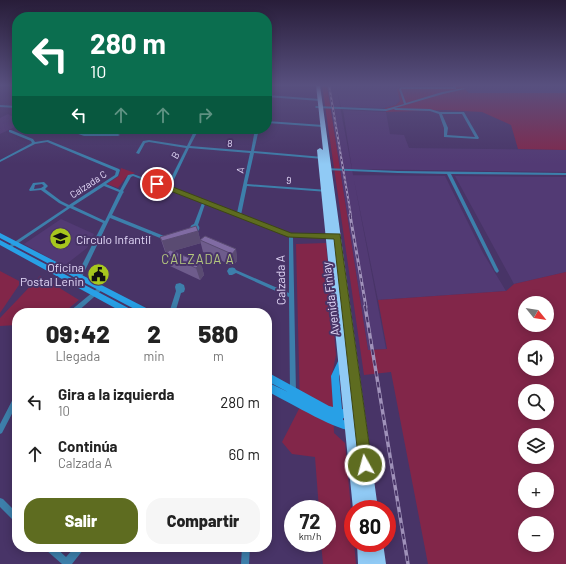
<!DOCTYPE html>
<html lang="es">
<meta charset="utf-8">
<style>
:root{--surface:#fff;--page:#f6f6f6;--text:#222;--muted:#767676;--accent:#5e6c20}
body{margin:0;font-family:Barlow,sans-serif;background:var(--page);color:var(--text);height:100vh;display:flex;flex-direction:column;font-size:15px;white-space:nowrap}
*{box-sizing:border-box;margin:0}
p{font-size:13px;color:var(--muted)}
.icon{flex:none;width:22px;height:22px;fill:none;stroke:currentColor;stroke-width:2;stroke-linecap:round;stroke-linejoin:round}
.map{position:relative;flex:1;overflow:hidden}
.panel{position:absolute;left:12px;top:308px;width:260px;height:244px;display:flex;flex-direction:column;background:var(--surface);border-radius:16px;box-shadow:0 2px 10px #0003}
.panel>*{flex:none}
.hud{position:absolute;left:12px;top:12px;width:260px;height:122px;border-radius:16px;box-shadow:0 2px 10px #0003;background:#0b6e4f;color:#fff;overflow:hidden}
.needle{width:26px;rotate:120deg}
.tools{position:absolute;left:518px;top:296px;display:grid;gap:8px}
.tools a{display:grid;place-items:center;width:36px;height:36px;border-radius:50%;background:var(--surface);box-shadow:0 2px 10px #0003;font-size:20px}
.speed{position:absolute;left:284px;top:500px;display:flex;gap:8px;font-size:20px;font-weight:700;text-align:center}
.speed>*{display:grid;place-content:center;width:52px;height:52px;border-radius:50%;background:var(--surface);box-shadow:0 2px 10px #0003;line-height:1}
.speed small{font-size:10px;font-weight:400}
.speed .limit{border:6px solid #d22;background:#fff;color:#111}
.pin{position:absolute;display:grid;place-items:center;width:34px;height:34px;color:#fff;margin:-17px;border:2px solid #fff;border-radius:50%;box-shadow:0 1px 4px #0007}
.me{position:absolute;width:44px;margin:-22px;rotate:353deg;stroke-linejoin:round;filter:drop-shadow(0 0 3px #0008)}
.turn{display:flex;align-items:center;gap:14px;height:84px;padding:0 12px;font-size:18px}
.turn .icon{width:52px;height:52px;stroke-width:2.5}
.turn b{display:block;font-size:28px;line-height:34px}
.lanes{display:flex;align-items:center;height:38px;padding:0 12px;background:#0003;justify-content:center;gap:20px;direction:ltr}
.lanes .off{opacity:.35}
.eta{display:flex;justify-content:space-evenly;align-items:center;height:68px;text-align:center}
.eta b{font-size:24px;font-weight:800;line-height:28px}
.primary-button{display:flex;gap:8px;margin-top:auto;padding:8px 12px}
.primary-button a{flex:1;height:46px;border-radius:16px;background:var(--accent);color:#fff;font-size:16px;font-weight:800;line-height:46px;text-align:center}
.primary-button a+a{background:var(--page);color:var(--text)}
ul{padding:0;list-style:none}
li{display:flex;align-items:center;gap:12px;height:52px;padding:0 12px}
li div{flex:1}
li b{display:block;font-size:15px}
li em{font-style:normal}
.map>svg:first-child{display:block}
</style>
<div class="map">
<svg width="566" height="564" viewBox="0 0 566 564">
<rect width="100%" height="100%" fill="#483467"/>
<path fill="#523a74" d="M327,85H336L386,349L368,350Z
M336,85H408L409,87H399L400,100L396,105L385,108L341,107Z
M460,85H566V93H469Z
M343,110L386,112L390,134L404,135L409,148L566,150V172L352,169Z
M8,114L17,119V126L0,134V118Z
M353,175L445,176L483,253L506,291L378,300Z
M455,176L566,177V272L514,284Z
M61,219L94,234L87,248L64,266L24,244Z"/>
<path fill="#822649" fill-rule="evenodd" d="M322,85H327L368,350L387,349L378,300L506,291L514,284L566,272V564H428L391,372L364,375ZM525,303H547V325H525ZM525,347H547V369H525ZM525,391H547V413H525ZM525,435H547V457H525ZM525,479H547V501H525ZM525,523H547V545H525Z
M408,85H413L414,88L454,87L452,85H460L469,93H566V150L518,149L511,125L482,112L445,110L386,112L385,108L396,105L400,101L397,89L408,87Z
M121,168L135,173L127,176L118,188L107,184L119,176Z
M326,243L336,355L332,375L334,433L345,443L356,564H323L321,543H327V509H319L315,457L292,454L282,442L300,407L296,244Z
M0,271L21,282L0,313Z
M40,276L79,300L63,313H17V325L0,326V318Z"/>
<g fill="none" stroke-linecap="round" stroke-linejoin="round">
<path fill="#3d7fab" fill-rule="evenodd" d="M453,85H455L456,89H401L406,103L442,92L464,88L465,89L443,94L395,108L430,109L440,112H464L479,138L478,139L444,137V128L439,114L430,111L395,110L394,109L386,111L316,108L315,107L316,106L386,109L404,104L399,89L401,87H453ZM442,114H462L475,137L447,135L448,128Z
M267,95L320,99L321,100L320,101L267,97Z
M0,105L17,106V108L0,107Z
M267,121L323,125L325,126L323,127L267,123Z
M64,129H69L84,134H118L120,135L118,136H84Z
M195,129H199L190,146L251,151L255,129H259L254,151L323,157L325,158L323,159L254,153L247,184L328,190L330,191L328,192L247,186L241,215L291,233L331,234L333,236L331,238L293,237L296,393L295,395L293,396L291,395L290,393L289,297L236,273L232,275H229L227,271L229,268C232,267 235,267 236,270L289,293V236L205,204L198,225C200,227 200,230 197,232H192C189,229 190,225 194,224L202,203L133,176L131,177L123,191L124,192L123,193L112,215L164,236V238H160L110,218L79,283L78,284H74L73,283L103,223L70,208L11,248L9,249L7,247L67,207L59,203L41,190L30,191L29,190L33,183L44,182L48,186L45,189L61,201L69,205L115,175L116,171L47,142L35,144L0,162V160L32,143L31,141L9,132V130H11L33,139L35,142L48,140L119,169L120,170L118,176L106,184L120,190L128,175L133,174L167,186L186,148L149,142L145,143L139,154L136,153L143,141L149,140L187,146ZM189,148L250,153L237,213L170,188ZM42,184L44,186L41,188L34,189L35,185ZM104,186L119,192L105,221L73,206Z
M324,168L398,171L566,173V175L451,174L499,271L497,273L495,271L447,174L398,173L325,170L323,169Z
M180,283L184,285L185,289L184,292L181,293L175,313H169L176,291L175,287L176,284Z
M101,286L103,287L104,288L103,289L76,313H69L70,311L99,287Z
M17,394V404L2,433L0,434V424L15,395Z
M0,498L3,499L17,513V522L14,521L0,507Z
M45,547H55L66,557L75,547H84L83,550L72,564H62L46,550Z
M242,547H250L249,564H241Z"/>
<path fill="#28a0e6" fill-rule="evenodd" d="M0,233L152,311L153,313H142L0,238Z
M0,240L134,311L135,313H124L0,245Z
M343,356L346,357L347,360L339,376L342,409L356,413L358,416L356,419L354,420L357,424C355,427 354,430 351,430C339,432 281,398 267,391V382L288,392L267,381V372L329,406L333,407L331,376L340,357ZM343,418L350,420L348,421L343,420Z"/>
<path fill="#90caf5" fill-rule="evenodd" d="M316,85H320L378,509H353L317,150L320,148L323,150Z
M357,543H383L386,564H358Z"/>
<defs>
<path id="rail-far2" d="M329,85L351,216"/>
<path id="rail-far1" d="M350,215L366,307"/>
<path id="rail" d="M365,306L408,564"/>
</defs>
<use href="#rail-far2" stroke="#a092ba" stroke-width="2"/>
<use href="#rail-far1" stroke="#a092ba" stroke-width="3"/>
<use href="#rail" stroke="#a092ba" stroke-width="3.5"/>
<use href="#rail-far2" stroke="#483467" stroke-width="1" stroke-dasharray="2.5" stroke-linecap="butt"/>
<use href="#rail-far1" stroke="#483467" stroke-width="1.5" stroke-dasharray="4" stroke-linecap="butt"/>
<use href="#rail" stroke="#483467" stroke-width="2" stroke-dasharray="5.5" stroke-linecap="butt"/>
</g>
<path fill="#6e5c8c" d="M198,231L201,243L173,251L201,263L204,275L200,280L170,266L160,237Z
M200,240L236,249L237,261L233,266L203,252Z"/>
<path fill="#5a4b72" d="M198,231L201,243L166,253L162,241Z
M236,249L237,261L233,266L232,254Z
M201,263L204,275L200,280L196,268Z"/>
<path fill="#806ba3" stroke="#5a4b72" d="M196,226L198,231L162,241L160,237Z
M205,236L236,249L232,254L200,240Z
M170,250L201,263L196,268L165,254Z"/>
<linearGradient id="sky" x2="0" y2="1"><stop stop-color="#281d39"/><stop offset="0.52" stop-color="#58507f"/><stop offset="1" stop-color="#58507f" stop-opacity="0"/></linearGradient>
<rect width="566" height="164" fill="url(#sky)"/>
<path fill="#5e6c20" stroke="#3d4615" d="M155,182H160L291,233L340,234L372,465L370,469L365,471L361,469L359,465L334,239L288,237L155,185Z"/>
<defs>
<symbol id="school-disc" viewBox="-11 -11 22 22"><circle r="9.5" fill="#a7c71e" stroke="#483467"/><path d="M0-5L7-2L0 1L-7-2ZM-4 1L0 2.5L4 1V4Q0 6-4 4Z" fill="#111"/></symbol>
<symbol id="civic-disc" viewBox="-11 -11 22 22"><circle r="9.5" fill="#a7c71e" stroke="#483467"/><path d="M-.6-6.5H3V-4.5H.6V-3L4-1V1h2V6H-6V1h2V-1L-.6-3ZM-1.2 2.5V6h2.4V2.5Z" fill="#111"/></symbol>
</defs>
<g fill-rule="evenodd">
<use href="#school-disc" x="48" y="226" width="25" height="25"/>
<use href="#civic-disc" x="86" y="262" width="25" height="25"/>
</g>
<g text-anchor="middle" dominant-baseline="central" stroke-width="4" stroke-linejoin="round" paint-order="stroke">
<g font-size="10" fill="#e4daf9" stroke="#483467">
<text transform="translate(230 143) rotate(5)">8</text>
<text transform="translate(175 155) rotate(-61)">B</text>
<text transform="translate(240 170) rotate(-79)">A</text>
<text transform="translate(289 180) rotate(4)">9</text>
<text transform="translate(88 184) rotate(-33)">Calzada C</text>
</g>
<g font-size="12" fill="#e4daf9" stroke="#483467" text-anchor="start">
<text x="76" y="239">Círculo Infantil</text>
<text x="84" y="267" text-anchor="end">Oficina<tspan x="84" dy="14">Postal Lenin</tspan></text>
</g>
<g font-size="12" fill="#e4daf9" stroke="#483467">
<text transform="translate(280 280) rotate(-91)">Calzada A</text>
<text transform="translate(330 299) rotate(-97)">Avenida Finlay</text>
</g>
<g font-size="13" letter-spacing="1" fill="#b5c87e" stroke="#483467">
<text x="198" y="259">CALZADA A</text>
</g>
</g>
</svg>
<div class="tools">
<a><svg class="needle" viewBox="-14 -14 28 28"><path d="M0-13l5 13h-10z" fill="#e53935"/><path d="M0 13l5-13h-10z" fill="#767676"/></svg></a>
<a><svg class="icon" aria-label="sound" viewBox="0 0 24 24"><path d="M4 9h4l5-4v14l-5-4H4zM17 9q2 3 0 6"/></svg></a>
<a><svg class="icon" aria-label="search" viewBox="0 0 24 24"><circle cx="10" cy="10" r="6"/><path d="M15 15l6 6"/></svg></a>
<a><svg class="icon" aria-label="layers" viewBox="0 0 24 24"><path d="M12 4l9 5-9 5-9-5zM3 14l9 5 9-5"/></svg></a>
<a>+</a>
<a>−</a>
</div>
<div class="speed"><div>72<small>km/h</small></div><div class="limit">80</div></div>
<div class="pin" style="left:157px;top:184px;background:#d93025"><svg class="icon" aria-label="arrive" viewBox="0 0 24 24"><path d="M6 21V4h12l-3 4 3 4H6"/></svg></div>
<svg class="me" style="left:365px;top:465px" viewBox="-20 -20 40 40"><circle r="17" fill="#5e6c20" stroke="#fff" stroke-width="3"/><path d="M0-11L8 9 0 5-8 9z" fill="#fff"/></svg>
<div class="hud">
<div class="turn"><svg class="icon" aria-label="left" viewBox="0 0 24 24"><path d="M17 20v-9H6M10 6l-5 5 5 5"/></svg><div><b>280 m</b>10</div></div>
<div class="lanes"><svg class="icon" aria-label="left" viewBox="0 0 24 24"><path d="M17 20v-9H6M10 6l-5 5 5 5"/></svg><svg class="icon off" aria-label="ahead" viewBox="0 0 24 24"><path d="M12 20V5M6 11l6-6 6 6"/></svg><svg class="icon off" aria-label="ahead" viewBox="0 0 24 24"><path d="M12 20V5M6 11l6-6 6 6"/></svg><svg class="icon off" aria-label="right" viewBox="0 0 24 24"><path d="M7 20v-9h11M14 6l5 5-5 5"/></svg></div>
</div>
<section class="panel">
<div class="eta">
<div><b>09:42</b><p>Llegada</p></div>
<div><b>2</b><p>min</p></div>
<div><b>580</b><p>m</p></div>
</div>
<ul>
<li><svg class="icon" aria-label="left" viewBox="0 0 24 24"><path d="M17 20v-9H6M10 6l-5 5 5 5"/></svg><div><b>Gira a la izquierda</b><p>10</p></div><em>280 m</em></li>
<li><svg class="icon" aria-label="ahead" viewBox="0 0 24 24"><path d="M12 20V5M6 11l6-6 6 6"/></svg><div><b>Continúa</b><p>Calzada A</p></div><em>60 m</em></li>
</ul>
<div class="primary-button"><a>Salir</a><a>Compartir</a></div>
</section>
</div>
